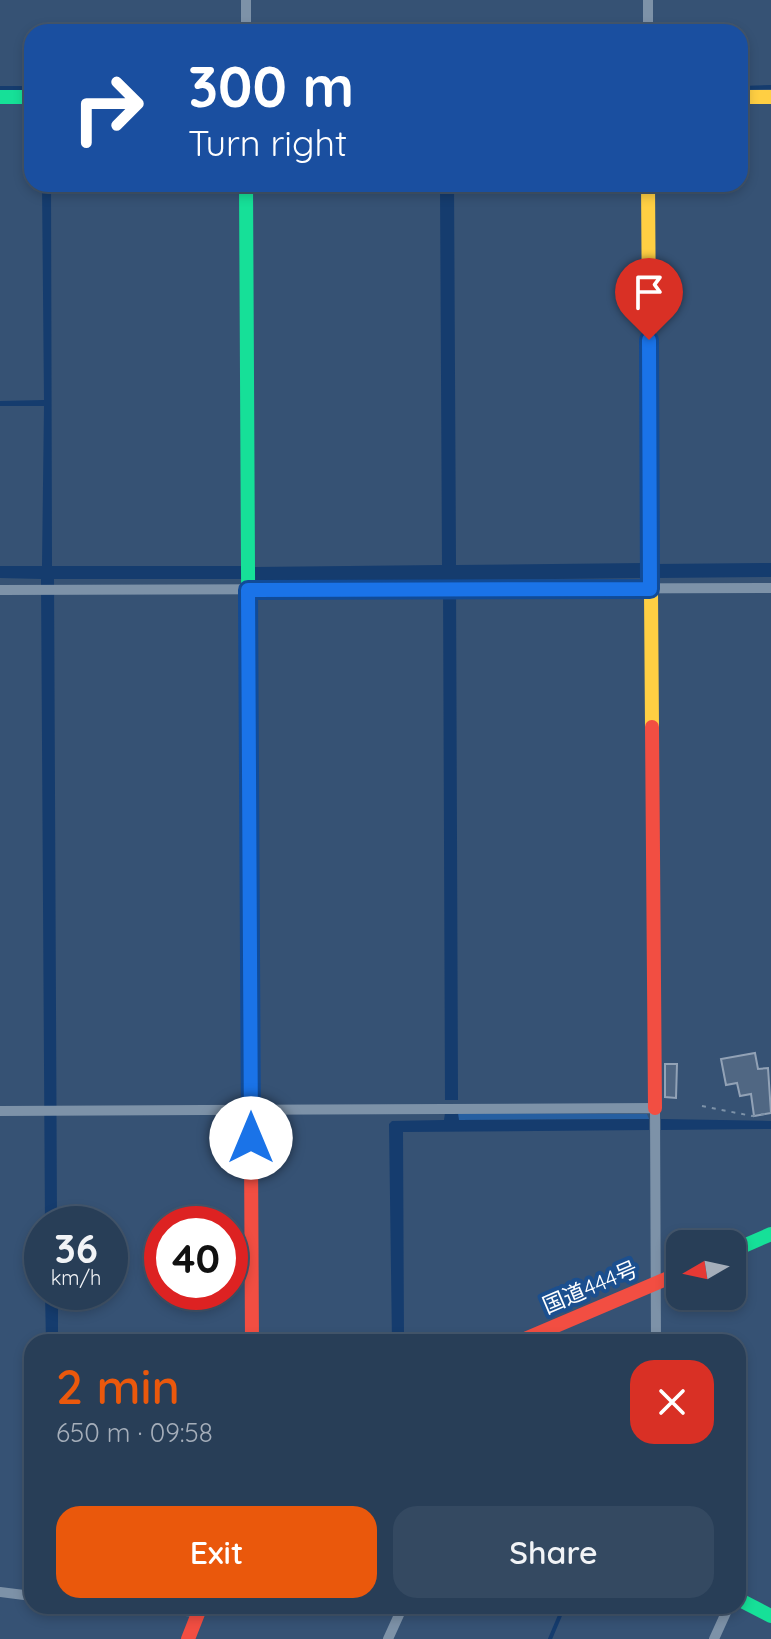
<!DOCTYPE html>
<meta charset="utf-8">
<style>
:root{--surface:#283e57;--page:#344961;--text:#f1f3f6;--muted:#a5aeba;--line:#44576d;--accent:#ea580c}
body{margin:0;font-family:Quicksand,"Noto Sans JP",sans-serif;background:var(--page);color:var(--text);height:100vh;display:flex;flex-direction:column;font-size:30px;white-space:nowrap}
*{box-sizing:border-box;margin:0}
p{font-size:26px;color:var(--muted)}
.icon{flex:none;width:44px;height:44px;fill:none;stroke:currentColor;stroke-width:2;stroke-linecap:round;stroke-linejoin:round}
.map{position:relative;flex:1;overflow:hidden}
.sheet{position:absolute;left:24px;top:1334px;width:722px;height:280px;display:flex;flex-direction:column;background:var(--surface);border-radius:24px;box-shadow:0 4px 12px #0003,0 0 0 2px var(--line)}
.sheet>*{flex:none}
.hud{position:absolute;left:24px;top:24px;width:724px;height:168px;border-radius:24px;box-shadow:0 4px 12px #0003,0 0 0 2px var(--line);background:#1a4fa0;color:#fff;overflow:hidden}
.needle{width:52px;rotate:261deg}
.tools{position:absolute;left:666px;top:1230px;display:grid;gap:16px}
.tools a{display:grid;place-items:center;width:80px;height:80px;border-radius:16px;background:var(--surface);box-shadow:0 4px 12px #0003,0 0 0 2px var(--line);font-size:40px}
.speed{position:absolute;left:24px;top:1206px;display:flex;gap:16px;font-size:40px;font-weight:700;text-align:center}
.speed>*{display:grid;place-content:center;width:104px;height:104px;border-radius:50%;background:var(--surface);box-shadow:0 4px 12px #0003,0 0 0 2px var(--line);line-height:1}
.speed small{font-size:20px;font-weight:400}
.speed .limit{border:12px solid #d22;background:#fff;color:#111}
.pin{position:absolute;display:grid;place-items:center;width:68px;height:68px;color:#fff;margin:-82px -34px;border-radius:50% 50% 50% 0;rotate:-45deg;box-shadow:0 0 8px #0007}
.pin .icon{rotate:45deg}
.me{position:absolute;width:88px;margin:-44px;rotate:0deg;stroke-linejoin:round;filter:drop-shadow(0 0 6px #0008)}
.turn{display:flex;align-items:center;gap:28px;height:168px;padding:0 32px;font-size:36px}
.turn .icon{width:104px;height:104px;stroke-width:2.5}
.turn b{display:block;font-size:56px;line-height:68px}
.round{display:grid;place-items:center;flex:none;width:84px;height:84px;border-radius:24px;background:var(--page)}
.overview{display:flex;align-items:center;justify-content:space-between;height:136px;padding:0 32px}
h1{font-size:48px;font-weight:600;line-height:60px;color:var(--accent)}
.cta{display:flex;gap:16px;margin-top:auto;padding:16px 32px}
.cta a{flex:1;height:92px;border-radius:24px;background:var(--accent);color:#fff;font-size:32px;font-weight:600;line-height:92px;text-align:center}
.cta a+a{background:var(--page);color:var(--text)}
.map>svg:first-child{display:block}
</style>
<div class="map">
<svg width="771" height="1639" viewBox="0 0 771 1639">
<rect width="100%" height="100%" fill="#365274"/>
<path fill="#265fa1" d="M458,1113L647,1114L649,1119L458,1120Z"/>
<path fill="#153c6e" d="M42,184H51L52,566H243V579H54L57,1224H45L41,579L0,578V566H42L44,406H0V401L44,400Z
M440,184H454L456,565L644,563L645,578L456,580L458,1100H445L443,580H253V567L442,565Z
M771,563V577L655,578V564Z
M445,1113H458L459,1120L649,1119V1130L403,1132L404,1342H392L389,1124L392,1121L444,1120Z
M661,1119L771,1121V1129L661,1130Z
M45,1292H58V1342H46Z"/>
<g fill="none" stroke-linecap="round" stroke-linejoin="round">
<path stroke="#153c6e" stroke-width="4" d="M0,88H32
M740,88L771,87
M550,1639L564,1606"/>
</g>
<path fill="#506783" stroke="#92a2b6" stroke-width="2" d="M755,1053L758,1069L768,1068L771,1113L754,1116L751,1094L740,1096L737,1083L726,1085L721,1059Z
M665,1064H677L676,1098L665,1097Z"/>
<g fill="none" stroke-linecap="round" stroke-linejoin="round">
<path stroke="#7d92a8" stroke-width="2" stroke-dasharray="4 6" stroke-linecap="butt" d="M702,1106L752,1116L771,1113"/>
<path stroke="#7d92a8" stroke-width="10" d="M246,0V32
M648,0V32
M0,590L771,588
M0,1111L655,1108L656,1342
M0,1592L32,1596
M123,1606L198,1612
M388,1639L403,1606
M714,1639L729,1606"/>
<path stroke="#16e098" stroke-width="14" d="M0,97H32
M246,184L249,760
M732,1251L771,1234
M738,1599L771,1616"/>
<path stroke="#ffcf43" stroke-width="14" d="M740,97H771
M648,184L652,727"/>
<path stroke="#f24e42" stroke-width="14" d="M652,727L655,1108
M249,760L252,1342
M518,1342L680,1273
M188,1639L201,1606"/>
</g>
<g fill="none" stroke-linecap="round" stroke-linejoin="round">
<defs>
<path id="route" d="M251,1138L248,590L650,589L649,340"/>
</defs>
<use href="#route" stroke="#114b97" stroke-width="20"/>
<use href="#route" stroke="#1a73e8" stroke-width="14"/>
</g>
<g text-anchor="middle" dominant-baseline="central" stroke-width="8" stroke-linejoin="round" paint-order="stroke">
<g font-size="22" fill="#fff" stroke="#1b4f8f">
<text transform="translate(590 1287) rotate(-23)">国道444号</text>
</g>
</g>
</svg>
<div class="tools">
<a><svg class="needle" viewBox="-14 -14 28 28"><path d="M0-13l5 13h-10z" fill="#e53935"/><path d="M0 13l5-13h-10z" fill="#a5aeba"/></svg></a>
</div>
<div class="speed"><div>36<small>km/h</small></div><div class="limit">40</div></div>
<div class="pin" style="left:649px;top:340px;background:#d93025"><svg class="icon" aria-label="arrive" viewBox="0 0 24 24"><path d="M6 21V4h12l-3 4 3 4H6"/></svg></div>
<svg class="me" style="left:251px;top:1138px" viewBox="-20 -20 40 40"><circle r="19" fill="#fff"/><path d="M0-13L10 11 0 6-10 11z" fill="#1a73e8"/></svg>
<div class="hud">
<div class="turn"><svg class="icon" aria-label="right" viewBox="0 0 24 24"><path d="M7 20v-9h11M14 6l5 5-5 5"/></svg><div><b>300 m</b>Turn right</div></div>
</div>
<section class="sheet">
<div class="overview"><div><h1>2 min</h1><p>650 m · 09:58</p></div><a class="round" style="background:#d93025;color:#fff"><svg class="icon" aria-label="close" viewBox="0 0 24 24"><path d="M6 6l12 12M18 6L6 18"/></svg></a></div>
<div class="cta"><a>Exit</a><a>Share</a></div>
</section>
</div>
